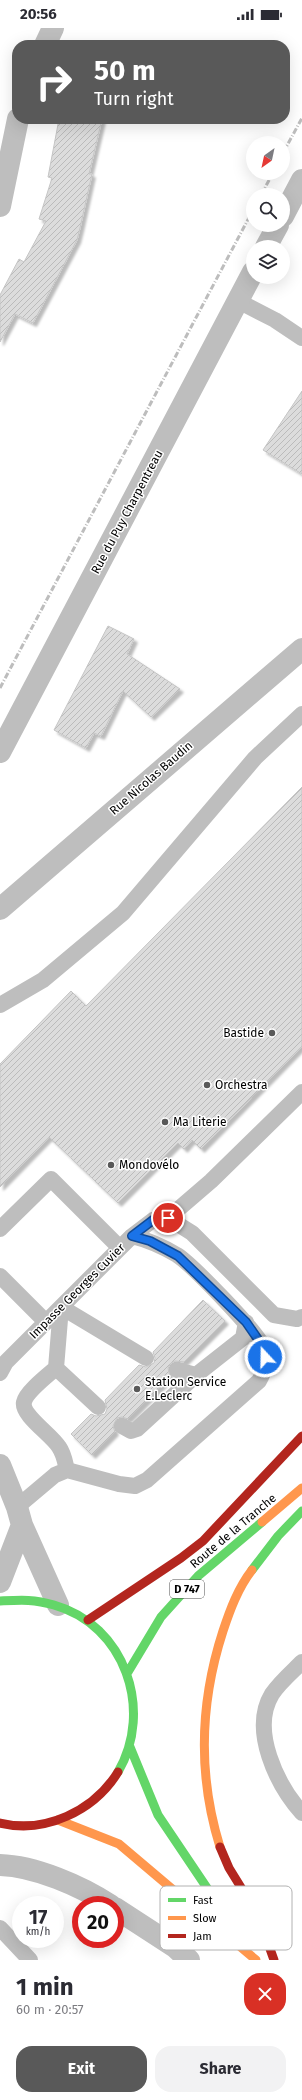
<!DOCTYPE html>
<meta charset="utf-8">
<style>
:root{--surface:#fff;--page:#f2f2f3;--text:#2b2b33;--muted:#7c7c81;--accent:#595959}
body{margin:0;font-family:"Fira Sans",sans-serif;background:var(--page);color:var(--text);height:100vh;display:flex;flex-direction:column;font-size:15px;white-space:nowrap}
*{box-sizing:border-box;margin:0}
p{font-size:13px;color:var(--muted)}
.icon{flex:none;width:22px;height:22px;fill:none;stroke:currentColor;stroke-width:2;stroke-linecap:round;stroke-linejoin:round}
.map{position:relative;height:1932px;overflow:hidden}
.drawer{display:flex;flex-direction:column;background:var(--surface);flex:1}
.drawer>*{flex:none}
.guide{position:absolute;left:12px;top:12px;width:278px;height:84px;border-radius:16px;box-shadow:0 4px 16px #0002;background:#595959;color:#fff;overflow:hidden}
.needle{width:26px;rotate:213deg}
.fabs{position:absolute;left:246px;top:108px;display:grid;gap:8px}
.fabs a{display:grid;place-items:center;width:44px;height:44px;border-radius:50%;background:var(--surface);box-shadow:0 4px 16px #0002;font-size:20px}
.speed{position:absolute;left:12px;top:1868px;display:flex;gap:8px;font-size:20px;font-weight:700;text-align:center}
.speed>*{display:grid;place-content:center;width:52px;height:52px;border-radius:50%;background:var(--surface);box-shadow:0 4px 16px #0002;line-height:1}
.speed small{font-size:10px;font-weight:400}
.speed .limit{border:6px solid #d22;background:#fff;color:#111}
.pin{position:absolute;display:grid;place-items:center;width:34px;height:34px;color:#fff;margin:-17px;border:2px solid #fff;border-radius:50%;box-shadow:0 1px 4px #0007}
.me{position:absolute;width:44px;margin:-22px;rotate:339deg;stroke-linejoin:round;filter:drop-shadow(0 0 3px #0008)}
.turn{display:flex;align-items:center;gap:14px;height:84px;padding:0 16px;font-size:18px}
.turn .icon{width:52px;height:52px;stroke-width:2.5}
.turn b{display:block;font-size:28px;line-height:34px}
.round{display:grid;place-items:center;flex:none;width:42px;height:42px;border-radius:16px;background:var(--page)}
.summary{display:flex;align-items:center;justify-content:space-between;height:68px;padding:0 16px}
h1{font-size:24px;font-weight:700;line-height:30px}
.button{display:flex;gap:8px;margin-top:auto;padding:8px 16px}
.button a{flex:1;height:46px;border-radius:16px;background:var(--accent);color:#fff;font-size:16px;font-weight:700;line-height:46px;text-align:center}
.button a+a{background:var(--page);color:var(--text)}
.status{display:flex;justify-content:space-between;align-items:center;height:28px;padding:0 20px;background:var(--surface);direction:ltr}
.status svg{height:11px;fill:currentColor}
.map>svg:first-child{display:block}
</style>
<div class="status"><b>20:56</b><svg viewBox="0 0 49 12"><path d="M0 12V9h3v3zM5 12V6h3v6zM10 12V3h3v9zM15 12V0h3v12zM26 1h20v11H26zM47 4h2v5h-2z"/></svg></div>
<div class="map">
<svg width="302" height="1932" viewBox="0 0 302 1932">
<defs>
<pattern id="building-hatch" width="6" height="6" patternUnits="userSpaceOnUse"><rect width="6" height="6" fill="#dcdcdc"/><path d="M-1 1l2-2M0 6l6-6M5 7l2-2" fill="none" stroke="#bbb"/></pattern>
<filter id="shadow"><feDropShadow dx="3.5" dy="3.5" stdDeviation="1" flood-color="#0004"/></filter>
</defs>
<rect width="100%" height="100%" fill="#fff"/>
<path fill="url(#building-hatch)" stroke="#c5c5c5" filter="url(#shadow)" d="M59,91H102L89,146H92L80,200L77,212L33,295L15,286L0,314V267L19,231L24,234L46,193L39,191L52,150L48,149Z
M302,363V446L263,422Z
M108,598L134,611L127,626L180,661L151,689L123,663L101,708L94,705L86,720L54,702Z
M302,759V1018L201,1121L192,1112L184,1121L178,1115L118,1175L49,1109L0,1159V1036L71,963L86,978Z
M203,1272L225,1293L184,1334L175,1333L171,1335L168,1340L170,1349L128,1391L122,1389L117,1390L113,1398L115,1404L92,1427L71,1406L91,1386L96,1388L105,1386L107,1381L105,1372L139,1337L146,1339L154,1335L155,1330L153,1324Z"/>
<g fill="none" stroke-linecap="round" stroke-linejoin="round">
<path stroke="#bebebe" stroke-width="16" d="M238,273L275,292L302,310
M0,977L43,952L123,885L255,730L302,686
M168,1190L211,1153L302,1064
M0,1201L51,1151L120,1220
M0,1248L46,1294
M56,1340L61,1279L146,1330
M177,1342L196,1347
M0,1345L6,1334L132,1208L153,1192L168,1190L192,1205L274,1287L297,1291L302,1289
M122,1398L131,1403L137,1401L196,1347L243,1310L246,1294
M67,1442C65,1434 64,1426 59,1419C52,1407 21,1387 24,1374C26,1364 48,1347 56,1340L98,1379
M17,1479L55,1447L67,1442L119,1456L135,1458L147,1452L259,1353C265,1342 267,1334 264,1321C261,1307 191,1236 177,1227C162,1218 148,1212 132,1208
M302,1634C292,1644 280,1654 272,1666C250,1702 277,1757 302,1785
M0,1900L30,1932"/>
<path stroke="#bebebe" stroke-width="22" d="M45,17L53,0
M0,178L18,91
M283,188L302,152
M266,219L278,197
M0,724L253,244
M0,881L302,621
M0,1437L17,1479L22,1497L58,1577
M0,1554L22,1497
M0,1837C35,1838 81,1858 110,1877
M115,1880L175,1919L189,1932"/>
<path stroke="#63d668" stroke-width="9" d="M252,1542L278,1508L302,1483
M0,1573C21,1572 33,1571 54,1577C125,1597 154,1682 118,1744
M128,1644L161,1589L198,1548L262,1494
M130,1719L158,1787L238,1906"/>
<path stroke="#ff974d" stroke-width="9" d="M262,1494L302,1460
M58,1792L119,1816L256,1932
M220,1819C198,1748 200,1674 223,1603C230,1582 238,1560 252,1542"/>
<path stroke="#b3261e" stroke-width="9" d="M88,1592L181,1530L203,1513L302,1408
M0,1795C45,1806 94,1783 118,1744
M220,1819L229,1840L258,1887L274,1932"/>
<path stroke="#bdbdbd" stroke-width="3" stroke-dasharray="6 2 1 2" stroke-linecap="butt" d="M283,125L302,90
M261,167L273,145
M0,660L253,182"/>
</g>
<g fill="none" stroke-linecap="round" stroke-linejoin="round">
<defs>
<path id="route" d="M168,1190L153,1192L132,1208L150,1213L178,1228L246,1294L264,1320L265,1329"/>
</defs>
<use href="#route" stroke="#114b97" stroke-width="10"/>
<use href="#route" stroke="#1a73e8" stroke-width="7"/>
</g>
<g fill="#595959" stroke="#fff" stroke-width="1.5">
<circle cx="272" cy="1005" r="4"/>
<circle cx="207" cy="1057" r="4"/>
<circle cx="165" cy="1094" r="4"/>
<circle cx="111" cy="1137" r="4"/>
<circle cx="137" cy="1361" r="4"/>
</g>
<g text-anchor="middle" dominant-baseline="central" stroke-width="3" stroke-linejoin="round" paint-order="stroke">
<rect fill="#fff" stroke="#4c4c4c" stroke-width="1" x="170" y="1552" width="34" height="18" rx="3"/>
<g font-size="11" font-weight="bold" fill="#000">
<text x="187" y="1561">D 747</text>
</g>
<g font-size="12" fill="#000" stroke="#fff">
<text transform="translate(127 484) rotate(-62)">Rue du Puy Charpentreau</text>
<text transform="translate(151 750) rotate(-41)">Rue Nicolas Baudin</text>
<text transform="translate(77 1263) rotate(-45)">Impasse Georges Cuvier</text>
<text transform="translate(233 1503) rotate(-40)">Route de la Tranche</text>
</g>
<g font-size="12" fill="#000" stroke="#fff" text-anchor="start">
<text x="264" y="1005" text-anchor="end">Bastide</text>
<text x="215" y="1057">Orchestra</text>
<text x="173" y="1094">Ma Literie</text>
<text x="119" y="1137">Mondovélo</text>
<text x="145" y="1354">Station Service<tspan x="145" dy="14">E.Leclerc</tspan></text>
</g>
</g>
<rect x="160" y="1858" width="132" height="64" rx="6" fill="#fff" stroke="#b2b2b2" stroke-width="1"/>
<rect x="168" y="1870" width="18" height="4" fill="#63d668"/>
<rect x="168" y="1888" width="18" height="4" fill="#ff974d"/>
<rect x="168" y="1906" width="18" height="4" fill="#b3261e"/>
<g font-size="11" fill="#000">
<text x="193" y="1876">Fast</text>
<text x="193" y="1894">Slow</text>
<text x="193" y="1912">Jam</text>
</g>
</svg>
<div class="fabs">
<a><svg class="needle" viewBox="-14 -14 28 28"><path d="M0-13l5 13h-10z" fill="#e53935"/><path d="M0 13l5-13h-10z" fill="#7c7c81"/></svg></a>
<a><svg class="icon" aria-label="search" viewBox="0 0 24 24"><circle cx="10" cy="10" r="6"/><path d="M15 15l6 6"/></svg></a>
<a><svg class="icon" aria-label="layers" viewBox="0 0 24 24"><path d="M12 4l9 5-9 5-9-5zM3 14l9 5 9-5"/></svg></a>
</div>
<div class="speed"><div>17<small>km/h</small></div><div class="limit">20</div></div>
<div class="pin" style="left:168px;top:1190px;background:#d93025"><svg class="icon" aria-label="arrive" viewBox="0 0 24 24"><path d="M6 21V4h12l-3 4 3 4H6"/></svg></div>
<svg class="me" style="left:265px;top:1329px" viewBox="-20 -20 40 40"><circle r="17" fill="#1a73e8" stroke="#fff" stroke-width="3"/><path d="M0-11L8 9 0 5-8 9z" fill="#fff"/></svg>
<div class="guide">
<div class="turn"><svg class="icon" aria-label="right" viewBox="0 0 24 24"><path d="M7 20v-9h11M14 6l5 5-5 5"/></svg><div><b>50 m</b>Turn right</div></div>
</div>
</div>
<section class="drawer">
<div class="summary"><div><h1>1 min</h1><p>60 m · 20:57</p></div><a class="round" style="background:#d93025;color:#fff"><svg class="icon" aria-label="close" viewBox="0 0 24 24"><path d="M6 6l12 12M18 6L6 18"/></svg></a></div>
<div class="button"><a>Exit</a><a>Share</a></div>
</section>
